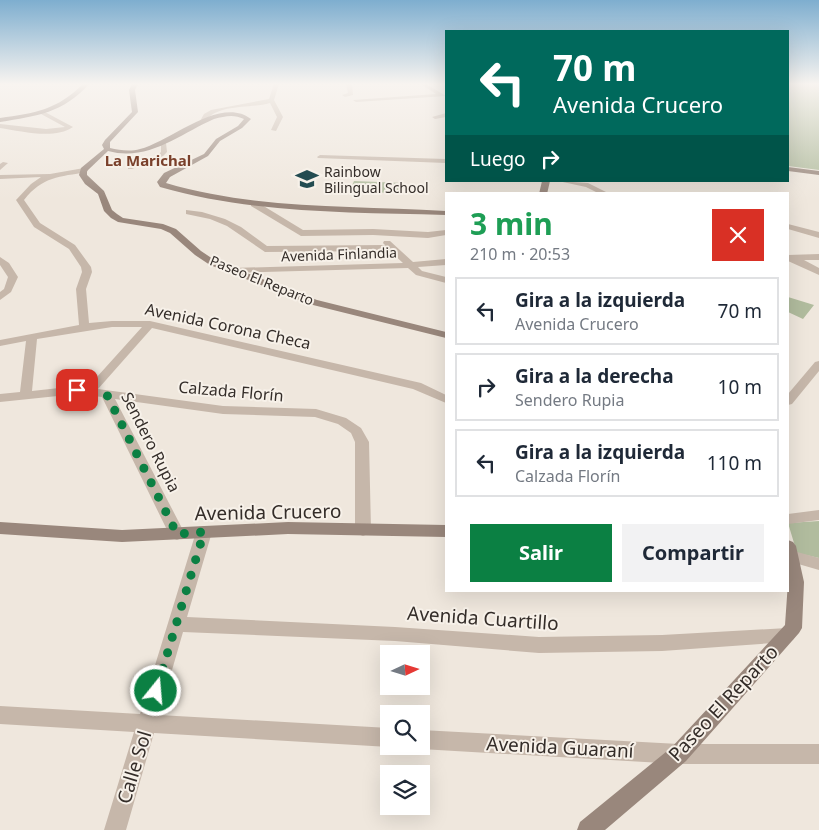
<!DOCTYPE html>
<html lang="es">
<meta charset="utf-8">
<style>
:root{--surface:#fff;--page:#f2f2f3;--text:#1f2937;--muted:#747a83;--line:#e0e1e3;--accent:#0b8043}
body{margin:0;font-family:"Noto Sans",sans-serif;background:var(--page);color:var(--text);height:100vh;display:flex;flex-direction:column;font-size:19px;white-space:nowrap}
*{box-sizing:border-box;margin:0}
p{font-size:16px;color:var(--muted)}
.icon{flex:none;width:28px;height:28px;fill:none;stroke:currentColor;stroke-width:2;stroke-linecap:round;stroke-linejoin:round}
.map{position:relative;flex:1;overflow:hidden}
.side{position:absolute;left:445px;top:192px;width:344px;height:400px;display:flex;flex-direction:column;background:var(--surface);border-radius:0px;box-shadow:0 5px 20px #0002}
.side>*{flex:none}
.top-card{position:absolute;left:445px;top:30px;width:344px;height:152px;border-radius:0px;box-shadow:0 5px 20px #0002;background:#00695c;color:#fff;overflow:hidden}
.needle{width:32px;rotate:86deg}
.fabs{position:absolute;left:380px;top:645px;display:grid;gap:10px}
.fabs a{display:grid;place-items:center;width:50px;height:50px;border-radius:0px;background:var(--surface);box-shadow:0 5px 20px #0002;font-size:25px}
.pin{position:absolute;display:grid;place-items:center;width:42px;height:42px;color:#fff;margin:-21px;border-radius:10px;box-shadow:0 2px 8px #0006}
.me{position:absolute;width:55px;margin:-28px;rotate:17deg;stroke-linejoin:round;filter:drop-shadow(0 0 4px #0008)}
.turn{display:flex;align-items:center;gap:18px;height:105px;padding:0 25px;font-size:22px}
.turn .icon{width:65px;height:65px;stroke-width:2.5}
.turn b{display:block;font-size:35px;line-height:42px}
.then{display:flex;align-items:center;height:48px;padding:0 25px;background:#0003;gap:10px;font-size:19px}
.round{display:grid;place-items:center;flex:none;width:52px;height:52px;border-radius:0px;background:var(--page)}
.head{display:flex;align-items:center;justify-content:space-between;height:85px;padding:0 25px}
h1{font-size:30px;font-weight:700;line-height:38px;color:#1e9e55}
.cta{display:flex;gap:10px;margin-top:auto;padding:10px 25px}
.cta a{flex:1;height:58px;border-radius:0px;background:var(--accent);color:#fff;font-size:20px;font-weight:700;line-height:58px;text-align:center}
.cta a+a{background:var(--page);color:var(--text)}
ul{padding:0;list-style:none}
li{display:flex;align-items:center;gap:15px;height:68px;margin:0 10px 8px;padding:0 15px;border:2px solid var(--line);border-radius:0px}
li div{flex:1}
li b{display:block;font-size:19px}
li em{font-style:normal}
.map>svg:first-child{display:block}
</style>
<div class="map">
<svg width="819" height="830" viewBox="0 0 819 830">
<rect width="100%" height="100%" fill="#efe7dd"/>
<path fill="#b1bc9e" d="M788,84H819V170L788,166Z
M354,181L403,183L401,193L349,192Z
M788,297L814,305L803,319L788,312Z
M819,521V558L797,553L788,523Z"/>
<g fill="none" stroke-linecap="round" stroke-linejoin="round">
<path fill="#c6b7aa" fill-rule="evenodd" d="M274,84H279L274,100L283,117L276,131L271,130L277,117L270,103C250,109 217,103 205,122L200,121L204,114L211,110L269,99Z
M346,84H352L353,95L345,97L342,95L348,93Z
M421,84H426L446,96L356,102L353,100L436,94Z
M43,111L73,127C54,140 21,131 0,128V124L46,129L65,127L41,114Z
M446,113V117L435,119L432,117Z
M161,142L166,143L167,152L162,157L132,169H128V167L158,155L161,152Z
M320,155L446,159V163L318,158L317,157Z
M3,162L8,163L0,170V164Z
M84,168L88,170L87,172C59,177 43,176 24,200L40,223L75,245L91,267L92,272L86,289L89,323L112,321H150L421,383L446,395V403L413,389L152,328L98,389L223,406L316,409L346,418L361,428L369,442L371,530L368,534L363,536L358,534L355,530V442L351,433L338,424L315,417L223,414L115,399L185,534L182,538L177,540L172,538L169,534L102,397L77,394L0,402V394L20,392L26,341L0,346V340L79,325L76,289L82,272L81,267L69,249L34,227L16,200L31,184L41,177L0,179V175L50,174ZM112,327H142L87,388L77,386L32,391L37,339Z
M558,181L588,183L610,194H600L586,187Z
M251,202H257L303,230L373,229L428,232L446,230V235L428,238L373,235L301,236L251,206Z
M186,210L202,212L225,219L241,227L267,246L385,245L383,243L384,241H390L413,262L446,259V265L418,267L422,271L446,277V283L416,275L408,268L230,273V269L233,268L403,263L390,251L265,252L227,226L210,219L186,214Z
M788,224L819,232V238L788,229Z
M819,254V260H804L819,268V275L788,261V255Z
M0,257L9,263L18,277L11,292L0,300V292L4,289L8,277L0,265Z
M819,361V371L792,404L788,405V394L815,362Z
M819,510V520L788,524V514Z
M204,526L209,528L212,532L187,617L395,627L539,637L662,635L787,628L793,630L796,635L793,640L787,642L662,651L539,653L395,641L183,632L159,715L389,728V746H392L389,747L154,733L126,830H104L134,732L0,724V706L140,714L196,532L199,528Z
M790,550L819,558V570L788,561V551Z
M421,730L679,744H819V764H679L421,749L415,746H421Z"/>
<path fill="#99877c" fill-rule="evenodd" d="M83,84H89C63,113 37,116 0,122V118C35,113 57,110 83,84Z
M132,84H138L135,90L138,112L110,142V148C119,150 130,152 140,149C171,141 221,95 251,119L242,128L220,141L208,156L170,177L166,183C258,210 351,205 446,211V215C348,212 255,214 160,187L157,182L164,173L204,154L216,139L238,126L244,119C234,114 225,116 214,119C180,134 148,162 108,151L87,171V175L104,191L112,210L117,214L123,218L163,224L176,229L201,251L216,261L317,300L446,332V338L309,304L210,265L195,255L170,233L161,229L118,222L111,218L104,211L98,194L85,184L79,175L81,168L104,149L102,145L105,140L132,112L129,90Z
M788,167L819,171V175L788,171Z
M542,181H550L547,194H539Z
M0,522L122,530L288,522L446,525V537L288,534L122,542L0,534Z
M788,540L793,542L796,546L804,582L802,628L799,633L686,761L605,830H577L580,822L672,747L785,625L788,582Z"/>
</g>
<linearGradient id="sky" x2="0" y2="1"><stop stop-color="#7eaecf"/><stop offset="0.42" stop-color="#f8f4f0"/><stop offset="1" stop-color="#f8f4f0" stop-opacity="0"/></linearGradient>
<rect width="819" height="200" fill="url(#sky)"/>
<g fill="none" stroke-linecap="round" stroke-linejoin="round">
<path stroke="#0b8043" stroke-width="9" stroke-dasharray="0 16.2" d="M77,390L106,393L177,534L204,532L156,691"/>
</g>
<defs>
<symbol id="school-bare" viewBox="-9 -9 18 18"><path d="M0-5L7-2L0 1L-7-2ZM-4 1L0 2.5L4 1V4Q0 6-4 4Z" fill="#234c51" stroke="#f7f1e9" stroke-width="2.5" paint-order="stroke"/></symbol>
</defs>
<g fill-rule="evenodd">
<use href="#school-bare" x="291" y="163" width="32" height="32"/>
</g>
<g text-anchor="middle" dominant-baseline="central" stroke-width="4" stroke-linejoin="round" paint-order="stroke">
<g font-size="14" fill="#342d29" stroke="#f7f1e9" text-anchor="start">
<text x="324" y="171">Rainbow<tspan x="324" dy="16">Bilingual School</tspan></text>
</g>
<g font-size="14" fill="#342d29" stroke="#f7f1e9">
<text transform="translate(339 254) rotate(-2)">Avenida Finlandia</text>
<text transform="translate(262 280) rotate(22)">Paseo El Reparto</text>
</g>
<g font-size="15" font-weight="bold" fill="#7a402b" stroke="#f7f1e9">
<text x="148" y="160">La Marichal</text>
</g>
<g font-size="16" fill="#342d29" stroke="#f7f1e9">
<text transform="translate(228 326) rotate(12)">Avenida Corona Checa</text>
<text transform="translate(231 391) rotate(5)">Calzada Florín</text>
<text transform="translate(151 442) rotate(63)">Sendero Rupia</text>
</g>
<g font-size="19" fill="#342d29" stroke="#f7f1e9">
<text transform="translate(268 512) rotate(-1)">Avenida Crucero</text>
<text transform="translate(483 618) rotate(4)">Avenida Cuartillo</text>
<text transform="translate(723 703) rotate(-47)">Paseo El Reparto</text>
<text transform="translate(560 747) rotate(3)">Avenida Guaraní</text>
<text transform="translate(134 767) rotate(-73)">Calle Sol</text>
</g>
</g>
</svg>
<div class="fabs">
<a><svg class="needle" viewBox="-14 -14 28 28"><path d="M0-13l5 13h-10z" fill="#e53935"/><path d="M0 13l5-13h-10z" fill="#747a83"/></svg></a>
<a><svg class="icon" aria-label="search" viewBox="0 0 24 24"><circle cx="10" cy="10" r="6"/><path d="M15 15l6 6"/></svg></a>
<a><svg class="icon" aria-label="layers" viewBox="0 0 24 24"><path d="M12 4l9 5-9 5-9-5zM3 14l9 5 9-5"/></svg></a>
</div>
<div class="pin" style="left:77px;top:390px;background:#d93025"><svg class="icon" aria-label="arrive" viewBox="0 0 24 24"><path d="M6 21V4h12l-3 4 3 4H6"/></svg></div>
<svg class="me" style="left:156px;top:691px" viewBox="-20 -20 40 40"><circle r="17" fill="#0b8043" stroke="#fff" stroke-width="3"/><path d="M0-11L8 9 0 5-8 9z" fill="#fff"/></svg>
<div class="top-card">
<div class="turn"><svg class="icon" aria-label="left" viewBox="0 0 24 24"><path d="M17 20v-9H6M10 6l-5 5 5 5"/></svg><div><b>70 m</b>Avenida Crucero</div></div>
<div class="then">Luego<svg class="icon" aria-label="right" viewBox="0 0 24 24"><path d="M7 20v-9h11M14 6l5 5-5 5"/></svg></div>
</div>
<section class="side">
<div class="head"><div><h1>3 min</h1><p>210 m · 20:53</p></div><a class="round" style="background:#d93025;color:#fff"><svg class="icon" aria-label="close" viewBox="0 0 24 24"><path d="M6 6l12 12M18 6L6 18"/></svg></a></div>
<ul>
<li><svg class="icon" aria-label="left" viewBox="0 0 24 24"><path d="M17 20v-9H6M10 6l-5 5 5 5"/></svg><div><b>Gira a la izquierda</b><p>Avenida Crucero</p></div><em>70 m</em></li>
<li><svg class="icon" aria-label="right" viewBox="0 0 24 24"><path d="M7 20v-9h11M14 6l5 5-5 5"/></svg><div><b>Gira a la derecha</b><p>Sendero Rupia</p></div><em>10 m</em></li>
<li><svg class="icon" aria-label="left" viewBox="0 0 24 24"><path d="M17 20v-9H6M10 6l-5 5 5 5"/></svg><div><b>Gira a la izquierda</b><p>Calzada Florín</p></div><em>110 m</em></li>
</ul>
<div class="cta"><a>Salir</a><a>Compartir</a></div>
</section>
</div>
